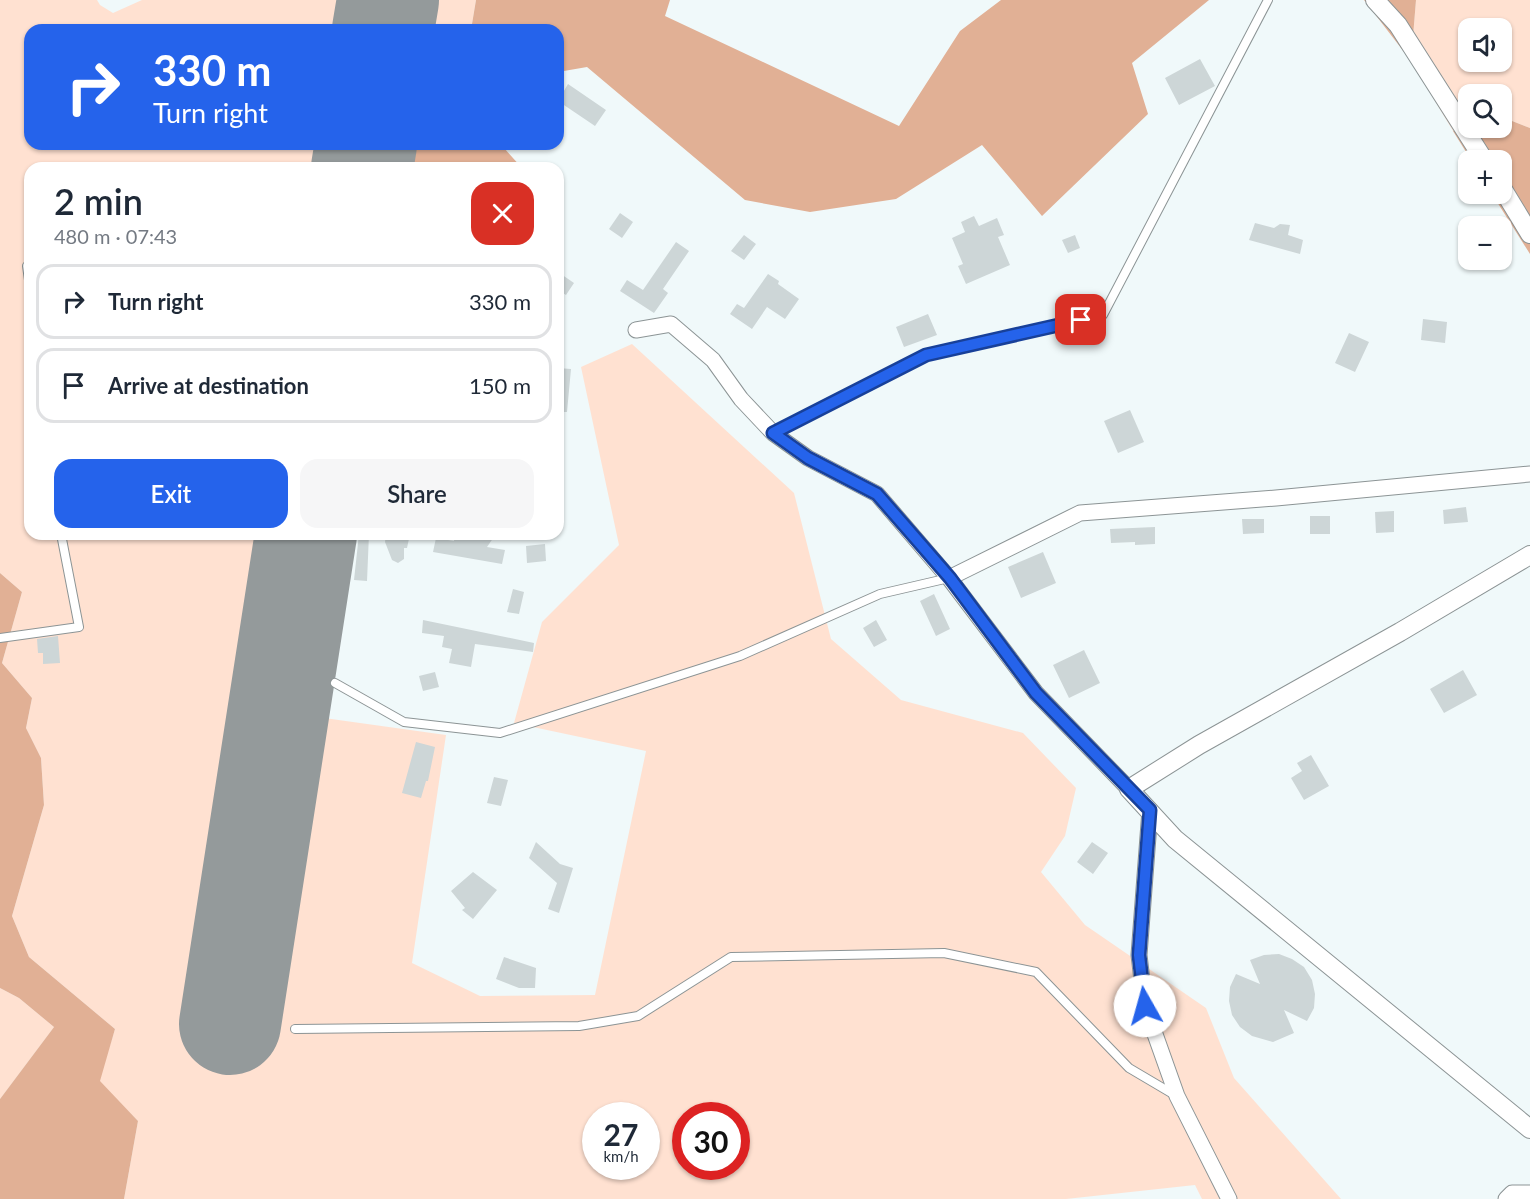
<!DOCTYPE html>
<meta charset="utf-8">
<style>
:root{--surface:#fff;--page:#f6f6f7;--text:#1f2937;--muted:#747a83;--line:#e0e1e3;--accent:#2563eb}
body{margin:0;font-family:Lato,sans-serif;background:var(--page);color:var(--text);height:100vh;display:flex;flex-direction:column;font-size:22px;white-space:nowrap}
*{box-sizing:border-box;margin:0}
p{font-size:20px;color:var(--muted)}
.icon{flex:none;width:33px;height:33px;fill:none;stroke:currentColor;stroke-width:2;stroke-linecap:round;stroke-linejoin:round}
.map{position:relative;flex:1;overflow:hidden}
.details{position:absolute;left:24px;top:162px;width:540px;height:378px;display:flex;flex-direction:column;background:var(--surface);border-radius:18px;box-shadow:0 2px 4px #0004}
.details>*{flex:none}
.guide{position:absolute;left:24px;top:24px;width:540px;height:126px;border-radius:18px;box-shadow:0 2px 4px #0004;background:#2563eb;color:#fff;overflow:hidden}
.controls{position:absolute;left:1458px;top:18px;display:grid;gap:12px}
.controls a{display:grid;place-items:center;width:54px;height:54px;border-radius:12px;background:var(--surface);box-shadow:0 2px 4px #0004;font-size:30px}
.speed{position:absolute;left:582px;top:1102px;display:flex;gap:12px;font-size:30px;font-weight:700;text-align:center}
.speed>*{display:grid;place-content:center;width:78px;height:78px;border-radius:50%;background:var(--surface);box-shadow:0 2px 4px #0004;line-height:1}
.speed small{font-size:15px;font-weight:400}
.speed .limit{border:9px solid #d22;background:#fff;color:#111}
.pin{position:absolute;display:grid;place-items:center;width:51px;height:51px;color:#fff;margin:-26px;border-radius:12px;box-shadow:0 3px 9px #0006}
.me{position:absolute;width:66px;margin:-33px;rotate:353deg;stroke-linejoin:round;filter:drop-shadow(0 0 4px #0008)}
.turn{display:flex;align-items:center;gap:21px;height:126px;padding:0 30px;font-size:27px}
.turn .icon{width:78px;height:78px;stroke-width:2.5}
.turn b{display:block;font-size:42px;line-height:51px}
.round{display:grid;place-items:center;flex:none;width:63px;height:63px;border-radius:18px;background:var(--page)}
.headline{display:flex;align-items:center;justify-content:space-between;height:102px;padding:0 30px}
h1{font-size:36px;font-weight:600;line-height:45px}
.button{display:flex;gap:12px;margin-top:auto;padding:12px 30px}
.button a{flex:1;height:69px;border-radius:18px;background:var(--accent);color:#fff;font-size:24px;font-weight:600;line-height:69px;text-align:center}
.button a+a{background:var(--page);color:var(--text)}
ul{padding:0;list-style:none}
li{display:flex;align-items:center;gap:18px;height:75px;margin:0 12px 9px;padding:0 18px;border:3px solid var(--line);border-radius:18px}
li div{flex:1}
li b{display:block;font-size:22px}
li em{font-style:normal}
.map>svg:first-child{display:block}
</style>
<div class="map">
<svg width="1530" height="1199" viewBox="0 0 1530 1199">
<rect width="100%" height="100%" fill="#f0f9fa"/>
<path fill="#ffe1d1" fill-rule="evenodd" d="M0,0H97L100,5L113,13L142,0H476L471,30H30V144H410L408,156L410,168H30V534H345L317,717L446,735L412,963L480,996L595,995L646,751L514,723L542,622L619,545L581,367L632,344L794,493L831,639L901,700L1023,733L1076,788L1065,836L1041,872L1085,925L1206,1008L1234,1078L1341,1199H1202L1195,1185L1066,1199H124L138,1121L99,1081L115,1029L29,957L12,916L44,805L41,758L26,728L32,698L2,663L22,592L0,573ZM596,1116H646V1167H596ZM686,1116H736V1167H686Z
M1416,0H1530V128L1502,117V94H1468V123L1453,131L1411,61ZM1468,28H1502V62H1468Z
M0,988L19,998L54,1027L0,1099Z"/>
<path fill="#e1b095" d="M476,0H670L665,16L899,126L960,31L1001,0H1209L1132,63L1148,114L1042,216L982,145L896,199L810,212L745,200L587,67L558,72V30H471Z
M1364,0H1416L1411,61Z
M1502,117L1530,128V254L1492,194H1502V160H1471L1453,131L1468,123V128H1502Z
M410,144H505L504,148L522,168H410L408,156Z
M0,573L22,592L2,663L32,698L26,728L41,758L44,805L12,916L29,957L115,1029L100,1081L138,1121L124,1199H0V1099L54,1027L19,998L0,988Z"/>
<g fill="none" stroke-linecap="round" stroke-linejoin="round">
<path stroke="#949a9b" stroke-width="102" d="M383,30L388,0
M362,168L366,144
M230,1024L306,534"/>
</g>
<path fill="#cdd6d7" d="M1200,59L1215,86L1179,105L1165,78Z
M568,84L606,110L595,126L558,101Z
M620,213L633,222L622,238L609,229Z
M974,216L979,226L997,218L1004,235L998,237L1010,265L966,284L958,266L963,264L952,238L965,232L961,222Z
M1255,223L1274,228L1280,224L1290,225L1288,235L1303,240L1300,254L1249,240Z
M744,235L756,244L744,260L731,251Z
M1075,235L1080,248L1068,253L1062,240Z
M676,242L689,251L663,289L668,293L654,313L620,291L627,280L643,290Z
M558,272L574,283L566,295L558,290Z
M768,274L779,281L778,284L799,299L785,319L767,307L752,329L730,314L737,304L744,308Z
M928,314L937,335L904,347L896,327Z
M1423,319L1447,322L1445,343L1421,340Z
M1349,333L1369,342L1355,372L1335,363Z
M558,368L571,369L567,412H558Z
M1130,410L1144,442L1118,453L1104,421Z
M1466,507L1468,522L1444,524L1443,510Z
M1394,511V532L1376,533L1375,512Z
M1310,516H1330V534H1310Z
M1242,519H1264V533L1243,534Z
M1155,527V544L1135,545V542L1111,543L1110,529Z
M359,534H369L367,581L354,580Z
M386,534H410L407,548H404V559L398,563L392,560L385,542Z
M455,534H496L487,547L505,550L502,564L433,552L436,538L454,541Z
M545,544L546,561L527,563L526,546Z
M1043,552L1056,583L1021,598L1008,567Z
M513,589L524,592L519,614L507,612Z
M934,594L950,629L936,636L920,601Z
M423,620L534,643L533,652L475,644L471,667L449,663L452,649L442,647L444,636L422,633Z
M876,620L887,640L874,647L863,628Z
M58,636L60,663L43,664V653H38L37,639Z
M1084,650L1100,683L1069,698L1053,665Z
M1463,670L1477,695L1444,713L1430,689Z
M435,672L439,687L423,691L419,676Z
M416,742L435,747L428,781H426L421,798L402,793Z
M1311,755L1329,786L1304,800L1291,778L1302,771L1297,763Z
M494,777L508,780L501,806L487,803Z
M536,842L560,864L573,868L559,913L548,909L557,883L529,858Z
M1092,842L1108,853L1093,874L1077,862Z
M473,872L497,890L473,919L462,910L465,908L451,891Z
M1279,954L1292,959L1304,967L1312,980L1315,994L1314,1008L1307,1021L1284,1010L1294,1033L1273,1042L1252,1036L1240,1027L1232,1015L1229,1001L1230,987L1236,974L1260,984L1250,960L1264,955Z
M504,957L536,968L535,988H519L496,979Z"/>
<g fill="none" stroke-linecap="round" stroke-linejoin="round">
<defs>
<path id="service" d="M30,266H27L30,287
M773,433L926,355L1103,315L1268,0
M0,638L79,627L61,534
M335,683L404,722L500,733L740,656L880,594L949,578
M295,1029L579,1026L638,1016L731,957L944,953L1036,972L1129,1068L1173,1094"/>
<path id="minor" d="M636,330L671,324L713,360L741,399L773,433L808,458L877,494L949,578L1036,693L1129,789
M949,578L1080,513L1276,498L1530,474
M1150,810L1139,955L1145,1006L1177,1096L1229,1199
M1506,1199L1512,1193H1530"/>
<path id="tertiary" d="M1375,0L1398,25L1484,160
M1502,188L1530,234
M1530,555L1400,632L1199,745L1129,789L1175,839L1530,1129"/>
</defs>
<use href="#service" stroke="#8c9495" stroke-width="10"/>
<use href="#minor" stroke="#8c9495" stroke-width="17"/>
<use href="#tertiary" stroke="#8c9495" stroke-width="20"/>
<use href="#service" stroke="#fff" stroke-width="8"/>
<use href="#minor" stroke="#fff" stroke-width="15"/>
<use href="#tertiary" stroke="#fff" stroke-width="18"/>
</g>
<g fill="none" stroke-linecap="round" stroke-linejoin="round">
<defs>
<path id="route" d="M1081,320L926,355L773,433L808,458L877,494L950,578L1036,693L1150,810L1139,955L1145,1006"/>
</defs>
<use href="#route" stroke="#184099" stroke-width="15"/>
<use href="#route" stroke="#2563eb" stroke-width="10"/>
</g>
</svg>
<div class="controls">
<a><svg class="icon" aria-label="sound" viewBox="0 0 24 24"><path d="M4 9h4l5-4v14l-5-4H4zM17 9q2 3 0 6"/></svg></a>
<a><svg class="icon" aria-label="search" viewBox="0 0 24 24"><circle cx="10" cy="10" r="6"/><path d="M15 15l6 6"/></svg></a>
<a>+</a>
<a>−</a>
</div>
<div class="speed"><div>27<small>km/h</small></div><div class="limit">30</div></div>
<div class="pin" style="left:1081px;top:320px;background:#d93025"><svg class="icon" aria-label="arrive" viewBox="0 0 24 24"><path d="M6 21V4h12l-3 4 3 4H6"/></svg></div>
<svg class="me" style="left:1145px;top:1006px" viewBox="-20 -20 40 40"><circle r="19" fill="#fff"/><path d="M0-13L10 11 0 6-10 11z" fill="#2563eb"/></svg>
<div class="guide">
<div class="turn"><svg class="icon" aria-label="right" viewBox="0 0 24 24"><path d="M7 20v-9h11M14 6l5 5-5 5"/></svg><div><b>330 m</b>Turn right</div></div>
</div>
<section class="details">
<div class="headline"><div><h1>2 min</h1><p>480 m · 07:43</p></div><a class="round" style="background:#d93025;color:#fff"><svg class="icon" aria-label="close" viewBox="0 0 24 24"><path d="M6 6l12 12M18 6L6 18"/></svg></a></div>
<ul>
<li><svg class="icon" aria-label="right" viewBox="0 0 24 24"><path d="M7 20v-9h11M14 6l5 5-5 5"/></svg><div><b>Turn right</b></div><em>330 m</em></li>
<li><svg class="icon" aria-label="arrive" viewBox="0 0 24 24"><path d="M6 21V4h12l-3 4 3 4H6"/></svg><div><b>Arrive at destination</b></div><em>150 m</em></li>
</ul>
<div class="button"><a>Exit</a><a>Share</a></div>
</section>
</div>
